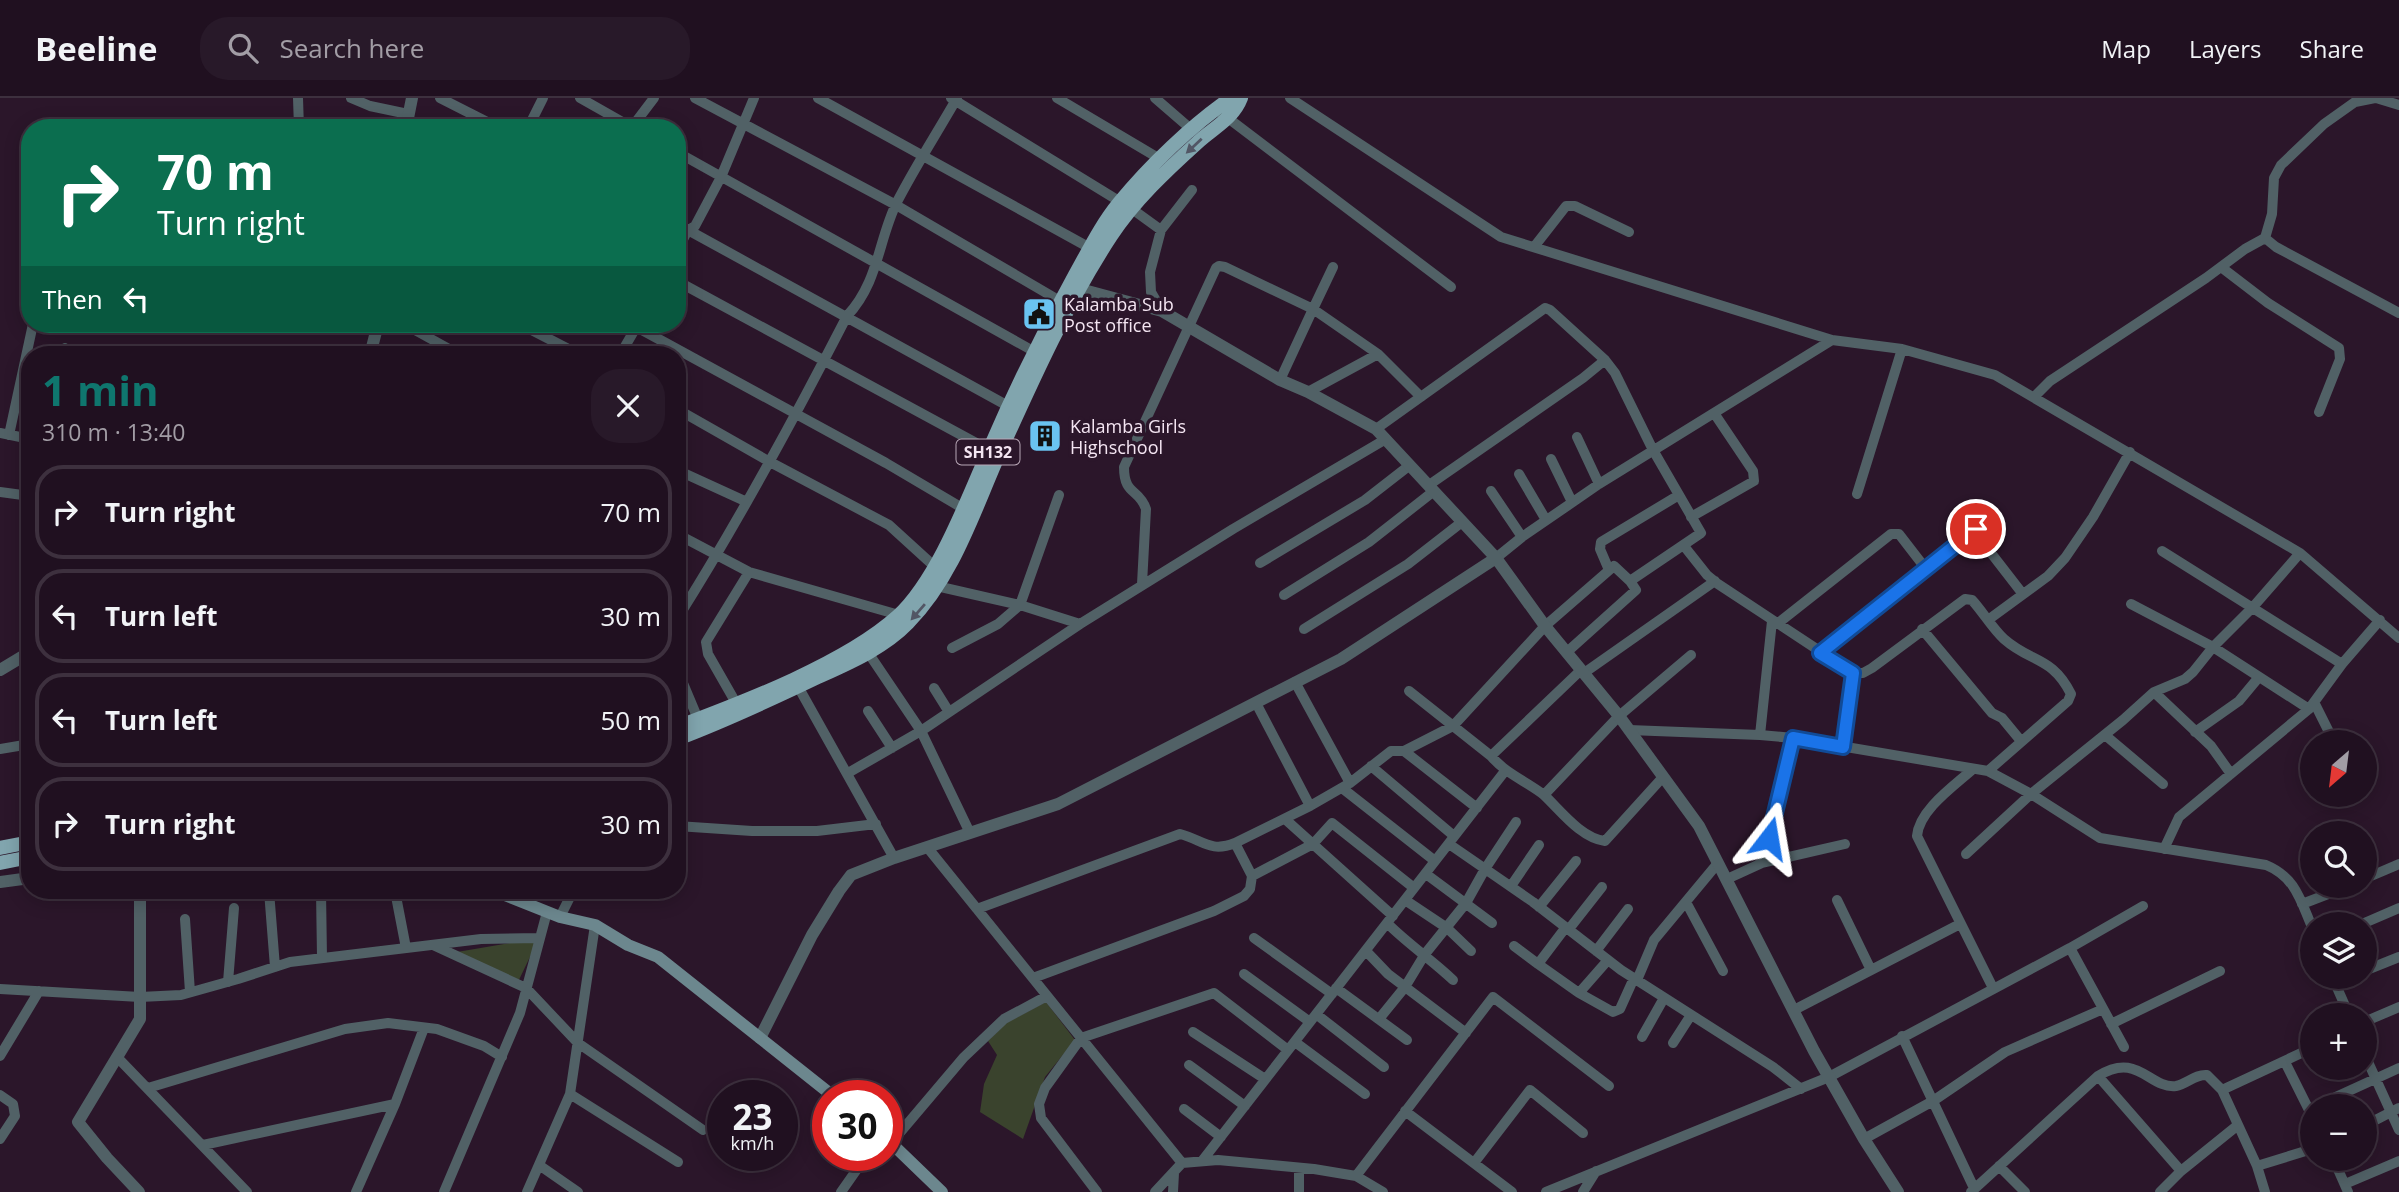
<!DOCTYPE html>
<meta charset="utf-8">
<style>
:root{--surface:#201020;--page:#281929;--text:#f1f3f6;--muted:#a29da5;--line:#3d303e;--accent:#0f766e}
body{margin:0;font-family:"Open Sans",sans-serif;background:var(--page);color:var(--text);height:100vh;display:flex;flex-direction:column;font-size:26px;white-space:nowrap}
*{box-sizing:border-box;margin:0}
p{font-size:23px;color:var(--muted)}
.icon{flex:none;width:38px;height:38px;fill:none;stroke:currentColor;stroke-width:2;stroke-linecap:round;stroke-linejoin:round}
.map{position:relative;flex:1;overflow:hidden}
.details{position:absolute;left:21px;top:248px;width:665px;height:553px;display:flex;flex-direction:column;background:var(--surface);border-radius:28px;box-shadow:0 4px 18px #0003,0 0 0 2px var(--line)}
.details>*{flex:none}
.guide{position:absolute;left:21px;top:21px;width:665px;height:214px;border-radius:28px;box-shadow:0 4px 18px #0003,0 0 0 2px var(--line);background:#0b6e4f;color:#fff;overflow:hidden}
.needle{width:46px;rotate:208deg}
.fabs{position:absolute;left:2300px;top:632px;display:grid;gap:14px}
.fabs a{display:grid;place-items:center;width:77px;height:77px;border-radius:50%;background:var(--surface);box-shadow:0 4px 18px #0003,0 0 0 2px var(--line);font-size:35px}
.speed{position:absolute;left:707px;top:982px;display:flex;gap:14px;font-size:35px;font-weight:700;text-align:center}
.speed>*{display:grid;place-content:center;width:91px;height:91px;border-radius:50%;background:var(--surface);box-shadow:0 4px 18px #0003,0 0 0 2px var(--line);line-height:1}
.speed small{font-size:18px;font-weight:400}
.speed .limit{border:10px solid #d22;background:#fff;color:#111}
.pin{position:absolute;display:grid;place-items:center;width:60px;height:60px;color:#fff;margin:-30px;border:4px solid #fff;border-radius:50%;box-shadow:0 2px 7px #0007}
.me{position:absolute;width:77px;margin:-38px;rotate:14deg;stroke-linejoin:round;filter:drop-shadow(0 0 5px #0008)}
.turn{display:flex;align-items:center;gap:24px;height:147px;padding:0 21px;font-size:32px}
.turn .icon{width:91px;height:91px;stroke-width:2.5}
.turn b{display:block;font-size:49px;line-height:60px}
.then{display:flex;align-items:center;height:66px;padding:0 21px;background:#0003;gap:14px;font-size:26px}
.round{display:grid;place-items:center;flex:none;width:74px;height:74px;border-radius:28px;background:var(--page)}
.summary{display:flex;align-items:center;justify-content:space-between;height:119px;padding:0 21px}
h1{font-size:42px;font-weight:700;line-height:52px;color:var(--accent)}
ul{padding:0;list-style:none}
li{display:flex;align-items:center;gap:21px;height:94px;margin:0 14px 10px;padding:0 7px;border:4px solid var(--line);border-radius:28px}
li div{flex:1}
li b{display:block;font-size:26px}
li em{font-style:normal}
header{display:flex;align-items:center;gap:42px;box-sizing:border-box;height:98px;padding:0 35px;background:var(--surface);border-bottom:2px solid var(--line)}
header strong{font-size:33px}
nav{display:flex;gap:38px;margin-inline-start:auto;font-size:24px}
.search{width:490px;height:63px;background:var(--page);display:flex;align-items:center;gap:18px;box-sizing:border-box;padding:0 24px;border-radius:28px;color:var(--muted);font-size:26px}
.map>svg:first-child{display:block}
</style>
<header>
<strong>Beeline</strong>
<div class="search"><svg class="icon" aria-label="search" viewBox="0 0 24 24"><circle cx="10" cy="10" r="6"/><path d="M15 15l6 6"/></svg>Search here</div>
<nav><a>Map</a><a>Layers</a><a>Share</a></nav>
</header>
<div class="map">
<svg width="2399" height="1094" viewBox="0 0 2399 1094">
<rect width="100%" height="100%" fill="#2b162a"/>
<path fill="#3a432d" d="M539,840L517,886L451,855Z
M1046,904L1075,942L1045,979L1023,1041L980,1014L984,986L997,957L988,943L1006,925Z"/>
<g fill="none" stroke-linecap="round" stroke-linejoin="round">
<path stroke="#516166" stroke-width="10" d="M298,0L299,30
M351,0L370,8L408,16
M440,0L499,30
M580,0L633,30
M695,0L896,107L1060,203
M818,0L1090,150
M951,0L1132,111L1161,132
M1057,0L1160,61
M1155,0L1192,32
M1290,0L1501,139L1832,242L1599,386L1522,439L1496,460
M2376,0L2399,7
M1216,11L1451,189
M632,29L654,0
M528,30L543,0
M677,54L1035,254
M677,126L1008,308
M2265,140L2272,116L2274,80L2281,67L2324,26L2355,4L2375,0
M1534,149L1566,108H1575L1629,134
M677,153L688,132L695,128L721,79L754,0
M2221,169L2268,205L2339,250L2340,261L2319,314
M677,183L989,352
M1162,213L1151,194L1150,174L1161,132L1192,92
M404,226L460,257
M520,226L580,257
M631,226L886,365L964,411
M1832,242L1902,251L1995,277L2300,455L2399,540
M63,257L65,250
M100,257L101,253
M620,257L638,226
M1280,282L1313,211L1378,256L1421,299
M1308,294L1378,256
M2034,299L2050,283L2206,180L2245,151L2265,140L2276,149L2399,215
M677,311L770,364L889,427L934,468
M1376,331L1545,210L1550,212L1605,262L1615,275L1653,352L1701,435L1630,483L1614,468L1545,528L1453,628L1404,653
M0,335L30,341
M9,337L33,226
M1577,339L1599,386
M1551,361L1572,404
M677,372L747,404
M1519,376L1546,422
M1429,387L1583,280L1605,262
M1491,393L1522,439
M0,394L30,398
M1857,396L1902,251
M1691,419L1754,383L1753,373L1714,315
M677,436L749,474L899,517
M1684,448L1707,477L1718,486L1853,575H1863L1872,570L1965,501L1972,502C1983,514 1992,530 2004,541C2031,565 2052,558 2071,596L2068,603L1988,673
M2162,453L2342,566
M1991,455L2022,495
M1260,465L1365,402L1410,367
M1609,472L1600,451L1601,444L1679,397
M1142,486L1146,411C1139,390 1124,398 1124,369L1216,170L1219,168L1225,169L1313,211L1333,169
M932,487L1020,507L1059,397
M1284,497L1369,444L1434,393
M2131,506L2213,549L2309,611
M677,521C739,423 794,321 847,218C879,184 878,142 897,104C915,69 937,35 957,0
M1988,522L2048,478L2065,460L2093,419L2130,354
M1777,526L1891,436H1899L1926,471
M1304,531L1408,466L1462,424
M1922,531L1992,615L2002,620L2021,643
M952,550L998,526L1020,507L1080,526L1233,431L1386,341
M1567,554L1636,492L1630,483
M1820,555L1976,431
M677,571L698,621
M1581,572L1491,658C1506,676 1526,683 1544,697L1619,618L1691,557
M1584,575L1715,483
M795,583L894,760
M1295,584L1350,685
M934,590L949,614
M1409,593L1491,658
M2154,594L2211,648L2231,676
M2314,604L2334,644
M736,605L708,556L706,544L749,474
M1256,605L1310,708
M868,613L892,650
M1629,632L1760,637L1793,640L1988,673L2031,696L2100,740L2266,767C2295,779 2300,801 2312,829
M2195,634L2239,603L2259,579
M1760,637L1772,523
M2105,637L2163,686
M1843,649L1853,575
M0,651L30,646
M1371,668L1454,738
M1973,671C1954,688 1919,712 1917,738L1993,890
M848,675L921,633L865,550
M1342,690L1435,763
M1544,697C1561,713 1581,740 1605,743L1663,679
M1285,721L1393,818
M677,728L752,733H817L876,726
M970,735L921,633L1080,526
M1449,746L1533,804L1621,872L1773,969L1801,991
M927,749L1182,1065
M2164,751L2179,719L2309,611L2342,566L2380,522
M1966,756L2031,696L2123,622L2154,594L2185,581L2193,574L2213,549L2253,509L2300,455
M1762,765L1793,640
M1426,776L1492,825
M1727,781L1762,765L1845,746
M2364,781L2399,766
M1511,788L1539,747
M1414,790L1332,725L1313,746L1252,778L1235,745L1310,708L1350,685L1391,653H1404L1477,710
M269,793L275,869
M321,793L322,860
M395,793L406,850
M1405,802L1447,830L1471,853
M1837,802L1871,872
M1686,804L1723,873
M2302,806L2349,788
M1539,809L1576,763
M977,811L1180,736C1203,742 1210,755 1235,745
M560,819L573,793
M185,821L190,894
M1387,825C1408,846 1432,862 1453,882
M2362,826L2399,810
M1566,829L1538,866L1579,895L1608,862
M1569,831L1602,789
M1254,840L1332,896
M433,847L526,890L578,945L703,1032
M1514,848L1538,866
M2070,850L2124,949
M1366,853L1388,876L1466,935
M1596,853L1628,811
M2364,873L2399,859
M1244,876L1310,924
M2332,878L2349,917
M1033,880L1214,813L1244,798L1250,791L1252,778
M1637,882L1654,842L1718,765
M228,884L234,810
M2335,885L2352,878
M1336,890L1407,942
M0,891L140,899L181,897L238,881L290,864L481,841L539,840
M1579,895L1613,914L1620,911L1634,880
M1794,912L1960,826
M1316,916L1384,969
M1379,921L1405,889L1425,856L1466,805L1485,771L1516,724
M2364,924L2399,909
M2111,926L2220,873
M1193,934L1265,981
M1902,938L1974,1090
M1642,939L1664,900
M1295,944L1365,996
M1673,945L1691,917
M2364,955L2399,1032
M0,958L39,893
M117,959L247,1094
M2285,964L2312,1018
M1189,967L1245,1008
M2098,978L2181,1073
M148,990L345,931L388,925L437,931L484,948L502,959
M2222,992L2257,1068L2265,1094
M570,996L678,1064
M0,997L13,1006L15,1018L0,1041
M2316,1008L2399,970
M1184,1011L1221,1039
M1405,1013L1512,1094
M2364,1028L2399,1010
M1864,1041L1933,1003L2005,954L2103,911
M892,1044L964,959L1004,921L1047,898
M203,1047L395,1006
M2333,1060L2348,1094
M1202,1063L1505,673
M1474,1065L1530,992L1583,1035
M539,1067L578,1094
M1999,1068L2025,1094
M2257,1068L2312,1051
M1299,1070V1094
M1356,1078L1493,899L1609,988
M2345,1086L2399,1063
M356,1094L395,1006L424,930
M444,1094L520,915L547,814
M527,1094L570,996L595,827
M841,1094L867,1057
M1097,1094L1041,1020L1039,1006L1045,990L1081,940L1214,895L1288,952
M1155,1094L1182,1065L1218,1062L1314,1071L1356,1078L1383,1094
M1173,1094L1174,1075
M1546,1094L1829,979L2070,850L2143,808
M1583,1094L1596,1073
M1971,1094L2098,978C2138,953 2149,991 2176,988C2187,986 2195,976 2207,977L2222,992L2312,950
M2160,1094L2181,1073L2238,1027"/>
<path stroke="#516166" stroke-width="12" d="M406,30L412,0
M1080,191L1162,213L1280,282L1308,294L1376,331L1496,460L1545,528L1619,618L1699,728L1814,953L1864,1041L1898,1094
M370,257L378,226
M0,572L30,554
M0,784L30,780
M760,940L812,837L839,793L851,777L894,760L1058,706L1341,561L1496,460
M139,1094L107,1060L78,1024L140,921V793"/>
<path stroke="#6c878e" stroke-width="12" d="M495,793L560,819L595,827L628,847L658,859L833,998
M887,1041L942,1094"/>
<path stroke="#81a5ae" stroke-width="14" d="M677,629C744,604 846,565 898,518C938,481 967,402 989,352C1015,292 1044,233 1075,177C1089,152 1101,127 1119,105C1149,68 1192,27 1231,0
M677,641C725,623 772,601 818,579C849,565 884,550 908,525C954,478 974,412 1000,354C1033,281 1067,205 1111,138C1134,103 1167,72 1197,45C1213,30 1233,21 1241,0
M0,750L30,744
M0,765L30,759"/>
</g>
<defs><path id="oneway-solid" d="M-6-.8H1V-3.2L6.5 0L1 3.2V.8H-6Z" transform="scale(1.75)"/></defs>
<g fill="#525665">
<use href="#oneway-solid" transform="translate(1194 48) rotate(137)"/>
<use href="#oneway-solid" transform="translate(918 514) rotate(131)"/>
</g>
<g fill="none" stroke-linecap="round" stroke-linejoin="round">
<defs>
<path id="route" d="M1769,740L1793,640L1843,649L1853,575L1820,555L1976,431"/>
</defs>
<use href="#route" stroke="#114b97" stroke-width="18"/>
<use href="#route" stroke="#1a73e8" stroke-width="12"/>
</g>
<defs>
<symbol id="civic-square" viewBox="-11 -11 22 22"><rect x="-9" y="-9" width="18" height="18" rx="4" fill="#6ac3f1" stroke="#2b162a"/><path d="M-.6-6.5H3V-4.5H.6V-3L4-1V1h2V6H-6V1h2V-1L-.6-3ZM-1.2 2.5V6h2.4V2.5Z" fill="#111"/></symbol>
<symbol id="building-square" viewBox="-11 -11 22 22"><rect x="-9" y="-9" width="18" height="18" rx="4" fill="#6ac3f1" stroke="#2b162a"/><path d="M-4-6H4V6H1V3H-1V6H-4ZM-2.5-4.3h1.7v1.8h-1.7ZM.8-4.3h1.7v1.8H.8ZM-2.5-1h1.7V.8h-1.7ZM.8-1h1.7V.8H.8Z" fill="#111"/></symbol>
</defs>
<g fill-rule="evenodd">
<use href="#civic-square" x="1020" y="197" width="38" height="38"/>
<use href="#building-square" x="1026" y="319" width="38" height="38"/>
</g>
<g text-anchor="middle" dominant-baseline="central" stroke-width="7" stroke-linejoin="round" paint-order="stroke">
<rect fill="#2b162a" stroke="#b8a7b6" stroke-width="2" x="956.5" y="341.5" width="63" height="25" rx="5"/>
<g font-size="16" font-weight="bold" fill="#f4e5f2">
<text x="988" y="354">SH132</text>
</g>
<g font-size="18" fill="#f4e5f2" stroke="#2b162a" text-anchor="start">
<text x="1064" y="206">Kalamba Sub<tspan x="1064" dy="21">Post office</tspan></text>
<text x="1070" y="328">Kalamba Girls<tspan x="1070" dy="21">Highschool</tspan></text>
</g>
</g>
</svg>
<div class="fabs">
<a><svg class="needle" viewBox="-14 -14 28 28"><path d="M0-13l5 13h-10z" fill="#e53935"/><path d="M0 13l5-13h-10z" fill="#a29da5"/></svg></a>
<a><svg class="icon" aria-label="search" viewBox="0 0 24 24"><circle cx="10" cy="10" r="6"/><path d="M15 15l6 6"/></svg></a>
<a><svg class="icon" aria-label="layers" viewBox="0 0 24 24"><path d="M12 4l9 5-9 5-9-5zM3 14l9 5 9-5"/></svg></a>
<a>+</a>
<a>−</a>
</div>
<div class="speed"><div>23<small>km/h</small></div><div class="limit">30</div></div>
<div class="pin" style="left:1976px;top:431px;background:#d93025"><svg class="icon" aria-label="arrive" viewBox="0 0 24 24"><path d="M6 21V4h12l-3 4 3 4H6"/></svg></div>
<svg class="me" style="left:1769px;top:740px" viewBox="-20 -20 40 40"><path d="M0-17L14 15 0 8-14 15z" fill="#1a73e8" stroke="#fff" stroke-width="4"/></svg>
<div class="guide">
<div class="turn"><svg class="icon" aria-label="right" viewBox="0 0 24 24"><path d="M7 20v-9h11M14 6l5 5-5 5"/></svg><div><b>70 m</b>Turn right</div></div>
<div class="then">Then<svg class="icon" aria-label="left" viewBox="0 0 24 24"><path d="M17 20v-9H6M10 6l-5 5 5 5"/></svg></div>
</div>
<section class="details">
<div class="summary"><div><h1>1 min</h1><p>310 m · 13:40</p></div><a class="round"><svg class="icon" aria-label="close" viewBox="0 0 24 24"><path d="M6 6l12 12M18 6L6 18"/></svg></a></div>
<ul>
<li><svg class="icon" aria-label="right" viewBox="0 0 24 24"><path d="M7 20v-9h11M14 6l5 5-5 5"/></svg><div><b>Turn right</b></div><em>70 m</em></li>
<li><svg class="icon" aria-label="left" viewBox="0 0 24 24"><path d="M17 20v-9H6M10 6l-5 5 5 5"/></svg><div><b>Turn left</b></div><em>30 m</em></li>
<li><svg class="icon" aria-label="left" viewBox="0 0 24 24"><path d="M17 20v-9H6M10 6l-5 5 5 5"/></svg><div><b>Turn left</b></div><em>50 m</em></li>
<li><svg class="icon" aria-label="right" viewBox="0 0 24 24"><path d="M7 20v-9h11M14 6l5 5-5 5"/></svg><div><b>Turn right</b></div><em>30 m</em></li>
</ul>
</section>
</div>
